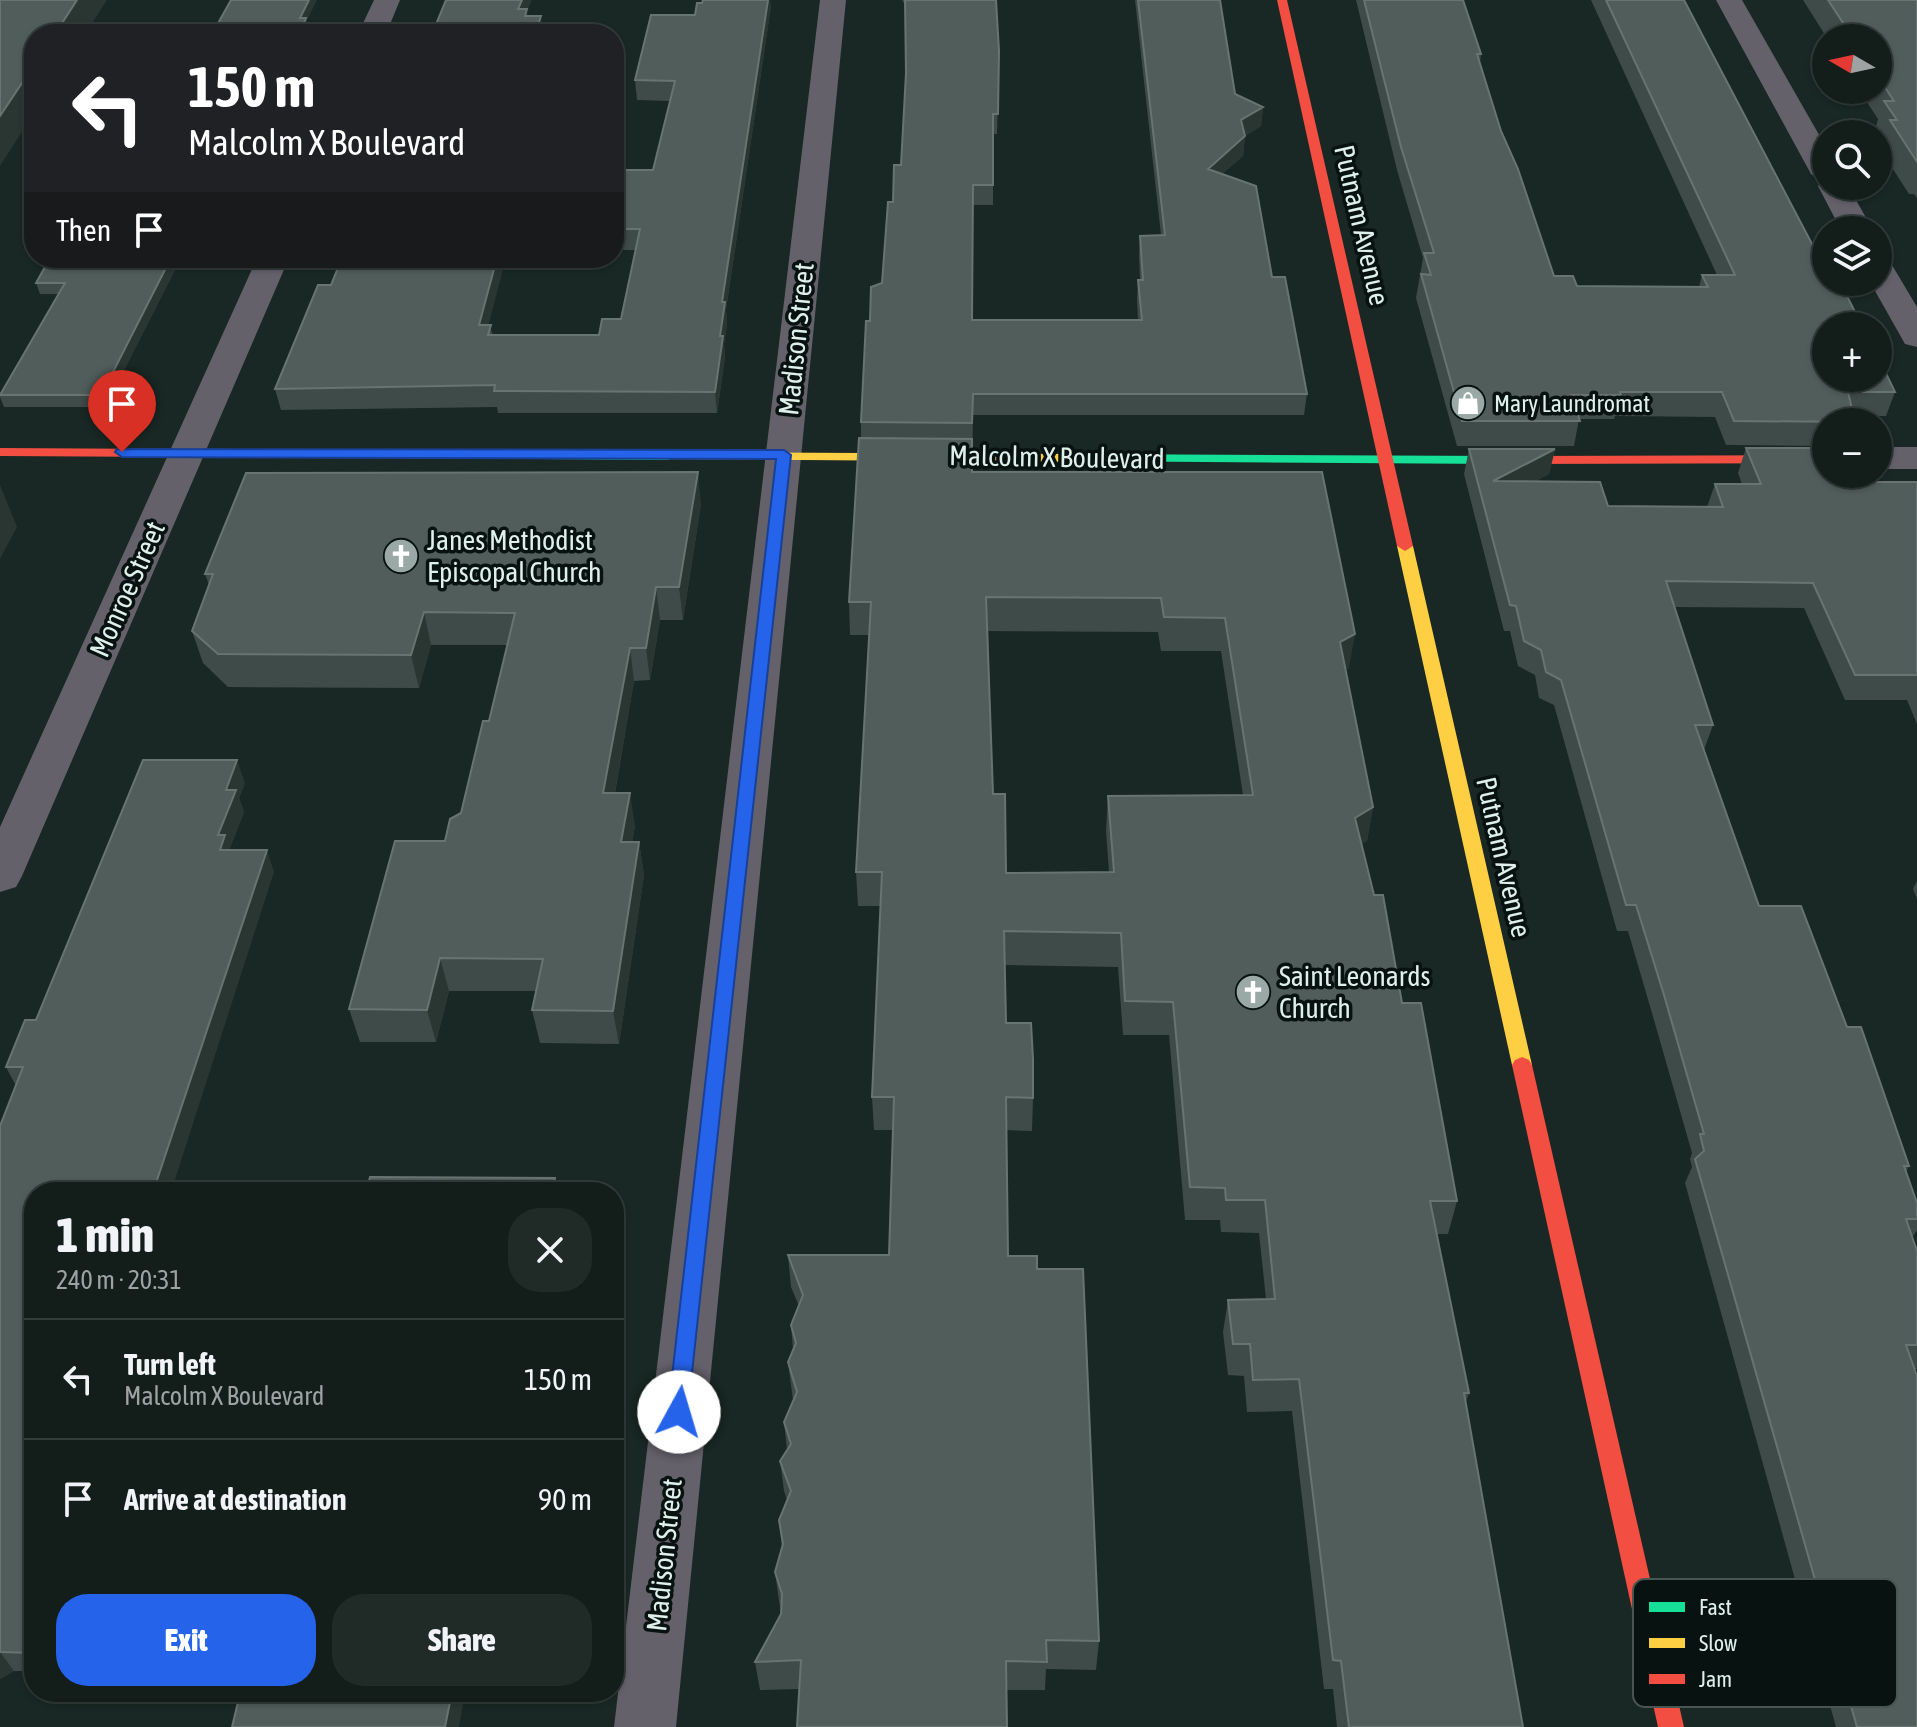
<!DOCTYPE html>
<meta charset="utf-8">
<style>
:root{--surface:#131e1b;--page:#202b28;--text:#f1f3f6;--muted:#9da2a3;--line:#323c3a;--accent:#2563eb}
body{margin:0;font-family:"Asap Condensed",sans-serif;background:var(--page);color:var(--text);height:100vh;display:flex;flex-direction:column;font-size:30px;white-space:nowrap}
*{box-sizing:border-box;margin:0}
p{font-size:26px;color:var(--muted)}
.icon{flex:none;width:44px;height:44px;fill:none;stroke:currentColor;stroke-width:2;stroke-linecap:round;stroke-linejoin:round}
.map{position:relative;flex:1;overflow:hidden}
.sheet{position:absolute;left:24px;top:1182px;width:600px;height:520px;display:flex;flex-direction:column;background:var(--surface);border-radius:32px;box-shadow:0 2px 6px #0004,0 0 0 2px var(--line)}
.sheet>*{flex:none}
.banner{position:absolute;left:24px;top:24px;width:600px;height:244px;border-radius:32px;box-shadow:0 2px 6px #0004,0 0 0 2px var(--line);background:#202124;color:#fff;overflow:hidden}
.needle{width:52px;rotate:279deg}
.tools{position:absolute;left:1812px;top:24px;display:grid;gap:16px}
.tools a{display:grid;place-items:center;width:80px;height:80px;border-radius:50%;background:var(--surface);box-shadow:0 2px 6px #0004,0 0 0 2px var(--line);font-size:40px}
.pin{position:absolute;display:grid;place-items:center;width:68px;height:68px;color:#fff;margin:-82px -34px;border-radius:50% 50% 50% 0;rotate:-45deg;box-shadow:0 0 8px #0007}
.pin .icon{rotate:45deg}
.me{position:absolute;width:88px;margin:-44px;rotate:6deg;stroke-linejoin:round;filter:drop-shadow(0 0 6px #0008)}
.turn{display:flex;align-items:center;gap:28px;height:168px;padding:0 32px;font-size:36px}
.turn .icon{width:104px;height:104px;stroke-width:2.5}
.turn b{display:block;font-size:56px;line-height:68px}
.then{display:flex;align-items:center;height:76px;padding:0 32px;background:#0003;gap:16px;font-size:30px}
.round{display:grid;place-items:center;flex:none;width:84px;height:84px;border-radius:32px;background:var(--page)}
.overview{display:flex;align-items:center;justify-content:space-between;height:136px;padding:0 32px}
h1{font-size:48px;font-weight:800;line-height:60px}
.action{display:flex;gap:16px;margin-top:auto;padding:16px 32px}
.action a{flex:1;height:92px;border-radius:32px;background:var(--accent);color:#fff;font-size:32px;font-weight:800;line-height:92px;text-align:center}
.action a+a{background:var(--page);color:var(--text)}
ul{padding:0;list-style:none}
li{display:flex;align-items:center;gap:24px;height:120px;padding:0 32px;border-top:2px solid var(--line)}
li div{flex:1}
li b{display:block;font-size:30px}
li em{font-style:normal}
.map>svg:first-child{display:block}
</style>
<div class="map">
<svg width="1917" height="1727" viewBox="0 0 1917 1727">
<rect width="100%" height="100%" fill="#192824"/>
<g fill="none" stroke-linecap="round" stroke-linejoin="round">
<path fill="#64616b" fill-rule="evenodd" d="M374,0H400L386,34H358Z
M820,0H846L676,1727H614Z
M1716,0H1742L1826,147V186H1848L1873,230H1841L1818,186L1821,182L1811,174Z
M1878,257L1889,260L1917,307V347L1905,344L1870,282H1878Z
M257,258H289L22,876L16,887L0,892V827Z
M1878,447H1917V469H1878Z"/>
<path fill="#16e098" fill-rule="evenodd" d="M318,450L668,452L675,456L668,460L313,457L311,454Z
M1078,454L1500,456L1507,460L1500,464L1073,461L1071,458Z"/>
<path fill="#ffcf43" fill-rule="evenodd" d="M668,452L1078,454L1085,458L1078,462L663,459V453Z
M1405,541L1413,546L1532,1065L1529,1070L1522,1073L1515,1070L1512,1065L1397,546Z"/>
<path fill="#f24e42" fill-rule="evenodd" d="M1277,0H1287L1413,546L1405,551L1397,546Z
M0,448L318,450L325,454L318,458L0,456Z
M1826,455V463L1500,464L1493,460L1500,456Z
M1522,1057L1529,1060L1532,1065L1684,1727H1658L1512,1065L1515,1060Z"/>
</g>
<path fill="#3f4b48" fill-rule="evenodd" d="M902,0H996L999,70L997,134H993V205H973L972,320H1138L1137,300L1138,280H1140L1139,256L1140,236L1161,235L1135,0H1220L1235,94L1263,107L1261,126L1245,136L1243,156L1222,174L1272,277L1307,394L1304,415H973L972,472L1349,668L1345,670L1373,807L1367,841L1361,844L1402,1003L1457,1201L1448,1234H1436L1469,1393L1466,1402L1523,1727H1337L1333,1689H1324L1292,1411L1247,1412L1244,1376L1228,1375L1223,1332L1228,1300L1266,1299L1259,1233L1221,1232L1220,1220H1185L1169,1035H1123L1118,967L1005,965L1006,1023L1033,1098L1032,1131L1006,1130L1008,1256L1037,1269L1099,1641L1096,1670L1046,1669L1045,1690L800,1689L760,1690L755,1662L781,1614V1609L779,1601L775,1572L782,1548L779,1520L787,1500L784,1491L780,1461L787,1450L784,1422L793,1400L788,1362L793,1350L791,1325L799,1306L791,1287L788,1255H889L893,1130H874L872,1097L881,906H858L856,872L869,635H850L849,602L861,438V422L870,321L882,283L893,202L901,165L906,73L905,5ZM988,631L1158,632L1161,651H1221L1243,795L1108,796L1106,830L1109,872L1006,873L993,794Z
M1356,0H1463L1481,54L1480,63L1501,131L1554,276L1577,286L1699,287L1702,275H1717L1591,0H1684L1822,263L1895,392L1886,416H1854L1855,422H1826V446L1726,445L1715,417L1615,416L1614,419H1579L1574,446H1457L1416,298L1423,258L1397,170Z
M1803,0H1917V198L1914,194H1909L1880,149L1882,142L1875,130L1878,119L1859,90H1878V38H1827Z
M771,6L726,310L727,324L724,344L725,357L717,413H498L497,407L281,410L275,389L331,285L489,325L493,335H599L621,319L636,250H614V170H653L670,101L637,100L635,80L695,15Z
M50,258H181L116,386H111L100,407H4L0,397V394L58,294H40L36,283Z
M1746,448L1869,482H1917V724L1907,700H1845L1804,608L1674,607L1713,725L1704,750L1759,906L1847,1027L1909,1166L1906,1172L1917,1203V1230L1912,1238L1917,1251V1369H1914L1917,1727H1836L1685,1183L1692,1167L1690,1159L1692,1153L1654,1020L1628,931H1617L1554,705L1539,698L1535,675L1518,666L1510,631H1504L1464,474L1469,449H1555L1549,474L1534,482L1608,506L1707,507L1715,484H1742L1738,473Z
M701,504L683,620H660L650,680L634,681L615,793L635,826L632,842H639L644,875L619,1044L540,1043L532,1010L536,991H449L436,1042H360L349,1009L461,813L489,721L508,645H431L419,688L228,687L203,663L192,631L209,585L205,574Z
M245,783L239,798L244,812L230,848V850L274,872L34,1192V1671H14L0,1679V1126L16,1086L6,1067L36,1020Z
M1917,881V899L1913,889Z"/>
<path fill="#293632" d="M77,0H107L85,34H55Z
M309,0H317L307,20L309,28L306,34H300V18Z
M522,0H532L527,11L530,28L518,9Z
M768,0H770L771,6L726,310L727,324L724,344L725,357L717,413L715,392L722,302Z
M541,16L543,34H535Z
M34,65V113L0,166V116Z
M1263,107L1261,126L1245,136L1243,156L1206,188L1208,169L1241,120Z
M171,258H181L116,386L112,374Z
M497,258H506L483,346L479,325Z
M107,374L111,386L100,407L96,395Z
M1555,449L1549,474L1488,506L1493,481Z
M698,472L701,504L683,620L679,587Z
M0,485L17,527L0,559Z
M656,587L660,620L650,680L646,648Z
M424,612L431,645L419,688L411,655Z
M1355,634L1349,668L1334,676L1340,642Z
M630,648L634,681L609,826L603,793Z
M237,760L245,783L239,798L244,812L230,848L233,857L220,850L218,835L226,790Z
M630,793L635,826L627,875L621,842Z
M1373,807L1367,841L1348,852L1355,818Z
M639,842L644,875L619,1044L613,1011Z
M267,850L274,872L171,1192H153Z
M440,958L449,991L436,1042L427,1010Z
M555,1178L558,1192H552Z
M0,1652L14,1671L0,1679Z
M452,1692H465L459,1727H445Z"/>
<path fill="#505d5a" stroke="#677470" stroke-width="2" fill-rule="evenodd" d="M0,0H77L55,34H34V65L0,116Z
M231,0H309L300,18H306L300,32H303L302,34H212Z
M446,0H522L518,9H527L525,16H541L535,34H432Z
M703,0H768L722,302H725L720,336H723L715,392L494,391L495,385L275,389L318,285H331L342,258H497L479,325H491L488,335H599L602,319H621L640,229H614V170H653L675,81L635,80L651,15H695L697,3H702Z
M905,0H996L999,51L998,114H993V185H973L972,320H1142L1138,280H1143L1140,236L1165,235L1138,0H1220L1235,94L1263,107L1241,120L1245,136L1208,169L1256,186L1272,277H1285L1307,394H973L972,423L861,422L866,321H870L871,287L882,283L888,202H893L894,165H901L906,73Z
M1364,0H1463L1481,54H1477L1501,131L1518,169L1554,276H1573L1577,286L1708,287L1702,275H1735L1606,0H1684L1822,263L1826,265V282H1840L1862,326H1826V378H1878V357L1895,392H1848L1855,422L1734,421L1722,392H1620L1621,395H1571L1580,421H1462L1421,274L1431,275L1424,253H1434L1401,147Z
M1828,0H1917V162L1890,120H1897L1884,101H1894L1878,77V38H1853Z
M50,258H171L112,374H107L96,395H0L65,283H36Z
M859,438L972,439V472H1322L1355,634L1340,642L1373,807L1355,818L1374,895H1383L1402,1003H1421L1457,1201H1430L1469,1393H1464L1523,1727H1349L1341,1661L1333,1660L1299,1379L1253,1380L1250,1344H1233L1228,1300L1275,1299L1265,1200H1226L1225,1188L1190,1187L1173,1002L1125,1001L1121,933L1004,931L1006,1023H1031L1033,1059V1098L1006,1097L1008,1256H1037V1269H1083L1099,1641L1046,1640L1047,1662L1006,1661L1007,1727H797L801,1660L755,1662L781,1614L782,1594L775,1572L783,1544L779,1520L791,1491L780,1461L791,1444L784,1422L797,1392L788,1362L796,1343L791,1325L803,1295L788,1255H889L894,1097H872L882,872H856L871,602H849ZM986,597L1161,598L1164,617L1225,618L1253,795L1108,796L1114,872L1006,873L1005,794H993Z
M1746,448H1826V474H1867L1869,482H1917V675H1855L1813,583L1666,581L1713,725H1695L1759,906H1801L1847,1027H1861L1909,1166H1904L1917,1203V1219H1906L1917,1251V1345H1906L1917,1376V1727H1857L1695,1159L1704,1151L1700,1134H1704L1664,995L1636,905H1626L1561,680L1546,672L1541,650L1524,641L1516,606L1510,605L1469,449H1555L1493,481L1600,482L1608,506L1723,507L1715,484H1761Z
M698,472L679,587H656L646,648H630L603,793H630L621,842H639L613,1011L532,1010L543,959L440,958L427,1010L349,1009L395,841H445L450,819L461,813L483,721H489L515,613L424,612L411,655L218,654L192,631L213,574H205L246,473Z
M143,760H237L226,790H236L218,835H225L220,850H267L153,1192H34V1653L0,1652V1126L23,1067H6L25,1020H36Z
M370,1177L555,1178L552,1192H366Z
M275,1692H452L445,1727H232L239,1698H273Z"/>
<path fill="#2563eb" stroke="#184099" stroke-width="2" d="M117,449L784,450L791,455L687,1419L679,1422L671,1419L668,1412L776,459L122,457L115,452Z"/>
<defs>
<symbol id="shop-disc" viewBox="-11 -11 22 22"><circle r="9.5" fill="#9aa9a5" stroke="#081311"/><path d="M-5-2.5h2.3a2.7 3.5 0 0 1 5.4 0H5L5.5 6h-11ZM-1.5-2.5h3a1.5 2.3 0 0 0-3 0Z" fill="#fff"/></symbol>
<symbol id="church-disc" viewBox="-11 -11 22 22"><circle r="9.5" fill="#9aa9a5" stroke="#081311"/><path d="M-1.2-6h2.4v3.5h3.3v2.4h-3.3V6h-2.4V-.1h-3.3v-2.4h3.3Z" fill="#fff"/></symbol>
</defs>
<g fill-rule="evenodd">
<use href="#shop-disc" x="1448" y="383" width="40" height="40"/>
<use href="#church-disc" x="381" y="536" width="40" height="40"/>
<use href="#church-disc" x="1233" y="972" width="40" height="40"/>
</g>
<g text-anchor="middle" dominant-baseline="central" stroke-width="7" stroke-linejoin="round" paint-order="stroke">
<g font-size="24" fill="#dfefea" stroke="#081311" text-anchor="start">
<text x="1494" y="403">Mary Laundromat</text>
</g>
<g font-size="28" fill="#dfefea" stroke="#081311">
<text transform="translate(1362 225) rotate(77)">Putnam Avenue</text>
<text transform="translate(796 339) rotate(-84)">Madison Street</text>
<text transform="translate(1057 457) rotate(1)">Malcolm X Boulevard</text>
<text transform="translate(127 589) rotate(-66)">Monroe Street</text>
<text transform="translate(1504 857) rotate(77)">Putnam Avenue</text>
<text transform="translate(664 1555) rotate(-84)">Madison Street</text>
</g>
<g font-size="28" fill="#dfefea" stroke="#081311" text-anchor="start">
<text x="427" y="540">Janes Methodist<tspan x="427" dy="32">Episcopal Church</tspan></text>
<text x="1279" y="976">Saint Leonards<tspan x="1279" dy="32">Church</tspan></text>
</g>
</g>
<rect x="1633" y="1579" width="264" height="128" rx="12" fill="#081311" stroke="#485552" stroke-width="2"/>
<rect x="1649" y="1602" width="36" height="10" fill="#16e098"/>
<rect x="1649" y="1638" width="36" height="10" fill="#ffcf43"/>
<rect x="1649" y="1674" width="36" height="10" fill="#f24e42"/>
<g font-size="22" fill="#dfefea">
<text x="1699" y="1615">Fast</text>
<text x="1699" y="1651">Slow</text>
<text x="1699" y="1687">Jam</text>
</g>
</svg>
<div class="tools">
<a><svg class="needle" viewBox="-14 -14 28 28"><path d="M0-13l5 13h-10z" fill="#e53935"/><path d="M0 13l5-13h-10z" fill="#9da2a3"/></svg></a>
<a><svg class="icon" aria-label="search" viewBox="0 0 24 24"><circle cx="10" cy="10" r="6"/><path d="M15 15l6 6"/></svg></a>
<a><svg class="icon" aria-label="layers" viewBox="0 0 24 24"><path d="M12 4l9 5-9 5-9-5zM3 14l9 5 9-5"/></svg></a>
<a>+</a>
<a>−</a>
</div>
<div class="pin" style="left:122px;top:452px;background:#d93025"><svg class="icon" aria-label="arrive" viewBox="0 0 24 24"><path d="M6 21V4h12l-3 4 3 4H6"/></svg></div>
<svg class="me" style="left:679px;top:1412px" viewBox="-20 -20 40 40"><circle r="19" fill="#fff"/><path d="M0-13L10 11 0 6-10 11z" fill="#2563eb"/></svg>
<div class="banner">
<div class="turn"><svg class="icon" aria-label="left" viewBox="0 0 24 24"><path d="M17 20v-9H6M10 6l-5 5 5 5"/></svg><div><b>150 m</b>Malcolm X Boulevard</div></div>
<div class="then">Then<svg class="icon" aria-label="arrive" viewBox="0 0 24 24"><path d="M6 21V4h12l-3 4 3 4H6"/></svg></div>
</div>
<section class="sheet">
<div class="overview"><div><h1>1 min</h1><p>240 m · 20:31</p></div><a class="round"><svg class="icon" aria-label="close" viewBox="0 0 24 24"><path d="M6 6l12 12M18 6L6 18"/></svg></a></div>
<ul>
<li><svg class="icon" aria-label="left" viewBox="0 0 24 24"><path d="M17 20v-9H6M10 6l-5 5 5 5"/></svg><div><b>Turn left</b><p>Malcolm X Boulevard</p></div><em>150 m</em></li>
<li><svg class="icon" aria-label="arrive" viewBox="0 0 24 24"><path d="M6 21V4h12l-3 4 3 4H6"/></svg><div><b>Arrive at destination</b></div><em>90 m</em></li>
</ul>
<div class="action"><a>Exit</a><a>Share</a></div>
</section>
</div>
